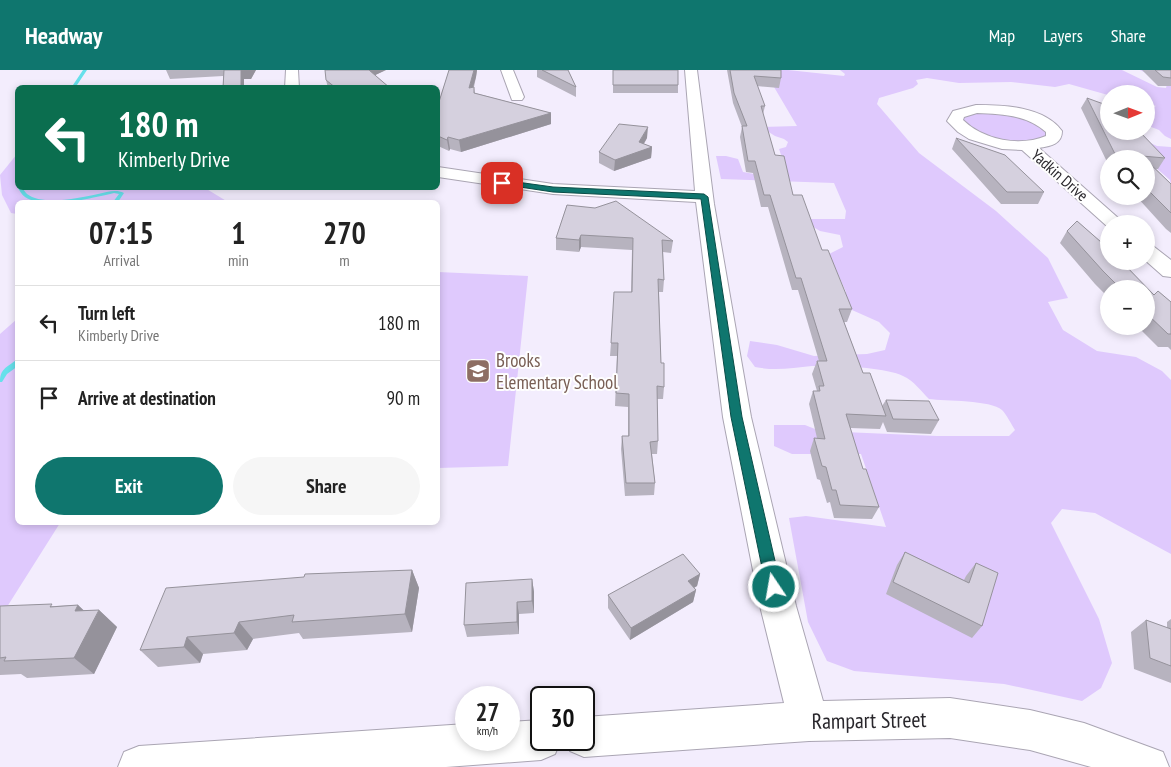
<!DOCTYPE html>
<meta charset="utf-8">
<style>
:root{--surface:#fff;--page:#f6f6f6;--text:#222;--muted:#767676;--line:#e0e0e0;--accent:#0f766e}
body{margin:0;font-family:"PT Sans Narrow",sans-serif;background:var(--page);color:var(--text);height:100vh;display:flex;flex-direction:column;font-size:19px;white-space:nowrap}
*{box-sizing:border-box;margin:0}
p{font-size:16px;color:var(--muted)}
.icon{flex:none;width:28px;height:28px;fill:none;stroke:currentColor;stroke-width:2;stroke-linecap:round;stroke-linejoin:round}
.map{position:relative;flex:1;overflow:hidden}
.drawer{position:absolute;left:15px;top:130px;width:425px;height:325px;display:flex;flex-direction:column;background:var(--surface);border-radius:8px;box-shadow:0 2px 8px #0003}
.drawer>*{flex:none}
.hud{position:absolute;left:15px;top:15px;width:425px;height:105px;border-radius:8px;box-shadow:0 2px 8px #0003;background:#0b6e4f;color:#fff;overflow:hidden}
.needle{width:32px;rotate:89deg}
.fabs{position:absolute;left:1100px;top:15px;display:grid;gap:10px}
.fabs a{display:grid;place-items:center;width:55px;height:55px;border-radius:50%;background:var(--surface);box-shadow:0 2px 8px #0003;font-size:25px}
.speed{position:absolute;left:455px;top:616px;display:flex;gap:10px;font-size:25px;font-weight:700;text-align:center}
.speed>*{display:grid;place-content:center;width:65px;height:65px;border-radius:50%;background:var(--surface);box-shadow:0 2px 8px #0003;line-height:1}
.speed small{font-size:12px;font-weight:400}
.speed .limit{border:2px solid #111;border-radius:8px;background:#fff;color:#111}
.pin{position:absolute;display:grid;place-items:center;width:42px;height:42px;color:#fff;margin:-21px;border-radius:10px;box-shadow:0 2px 8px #0006}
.me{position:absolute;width:55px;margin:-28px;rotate:348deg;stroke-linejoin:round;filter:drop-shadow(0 0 4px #0008)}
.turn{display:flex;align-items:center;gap:18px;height:105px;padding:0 20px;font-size:22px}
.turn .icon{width:65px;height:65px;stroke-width:2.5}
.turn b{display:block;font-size:35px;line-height:42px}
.eta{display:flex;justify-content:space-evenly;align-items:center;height:85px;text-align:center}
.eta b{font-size:30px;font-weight:700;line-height:35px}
.cta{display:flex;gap:10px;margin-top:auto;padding:10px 20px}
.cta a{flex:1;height:58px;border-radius:30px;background:var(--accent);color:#fff;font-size:20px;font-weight:700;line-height:58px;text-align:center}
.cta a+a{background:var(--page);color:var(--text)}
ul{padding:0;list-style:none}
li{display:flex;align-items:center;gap:15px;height:75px;padding:0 20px;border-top:1px solid var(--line)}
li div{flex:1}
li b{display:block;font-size:19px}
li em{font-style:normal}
header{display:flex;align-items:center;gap:30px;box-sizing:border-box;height:70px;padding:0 25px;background:var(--accent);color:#fff}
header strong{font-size:24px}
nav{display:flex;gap:28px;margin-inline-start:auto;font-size:18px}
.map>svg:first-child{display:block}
</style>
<header>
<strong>Headway</strong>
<nav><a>Map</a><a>Layers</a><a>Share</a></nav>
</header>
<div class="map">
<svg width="1171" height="697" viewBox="0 0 1171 697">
<rect width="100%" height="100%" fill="#f3edfd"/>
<path fill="#dfc9fd" d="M764,0H788L844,6L845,4L840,0H1122L1157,17L1166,18L1167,14L1140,0L1171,1V69L1165,66L1159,60L1146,55C1146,45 1146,41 1156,36L1146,32V24L1108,25L1069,14L1055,17L1011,12L959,13L927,8L916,10L918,14L913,18L879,28L877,34L919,83L996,141L1048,188L1068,228L1048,232L1063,260L1097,281L1136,287L1162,301L1171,310V484L1095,443L1062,439L1051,453L1099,549L1112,593L1101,618L1082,631L1004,614L854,601L827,591L808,552L789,448L806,446L886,457L861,384H792L774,376V355H805L820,361L937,366H1009L1015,360C1011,354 1007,345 1002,340C991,330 945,331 929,329C921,321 914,311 903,306C885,297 833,295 812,296C792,298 775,301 755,297L747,286L750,271L777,275L814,286L867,284L885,280L890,263L879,252L816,224L846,222L829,184L843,177L840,165L820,161L810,155L811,149H845L846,141L834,113L721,109L716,86H726L738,89L743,102L754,104L787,102L779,79L786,77L788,72L784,69L775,66L761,57L797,56Z
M979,42L1020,46L1047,61V66C1032,76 1002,73 985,66C977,63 969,56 962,51L963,47Z
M1135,66L1157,76L1171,77V116L1170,110L1146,89Z
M17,84L18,118H205L228,132H18L17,144L11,143L2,125L0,105Z
M438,202L528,206L508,396L438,398Z
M17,249L18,452L60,453L0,548V264Z"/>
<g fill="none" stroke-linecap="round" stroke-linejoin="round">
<path fill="#67e0eb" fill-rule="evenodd" d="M83,0H87L75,18H71Z
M18,118H22C24,120 25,122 27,124C42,136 80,128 98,124C107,122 116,119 124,123L118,132H113L119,124L114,123C92,128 45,140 25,127C22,125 20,121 18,118Z
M16,290H18V296L7,304L2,312H0C0,299 6,298 16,290Z"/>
<defs>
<path id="minor" d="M286,0H298L299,18H285Z
M501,0H513L524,27L522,30H512Z
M685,0H697L714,134L751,347L796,536L823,631L950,628L1030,640L1084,653L1163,682L1169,697H1091L1030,680L950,668L809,671L584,687L570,681L565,670H584V647L784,633L760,536L723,347L696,132L553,124L438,107V97L553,114L695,121Z
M976,35C1003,35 1044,36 1062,61C1062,74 1051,76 1039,78L1125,154H1109V158L1022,80L1002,79L969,69L958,62L947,51L953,41ZM977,43C1002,44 1027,45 1046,62V66C1020,77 983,70 963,50L964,47Z
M1146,174L1153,176L1171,190V207L1163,206L1146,191Z
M541,650V670H561L555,684L541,690L446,697H118L124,682L139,676L466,654V670H509V652Z"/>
</defs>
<use href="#minor" stroke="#aaa5b3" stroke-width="2"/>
<use href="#minor" fill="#fff" fill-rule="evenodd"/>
</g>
<path fill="#b7b3bf" d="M166,0H256L251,9H244V18H223V6L170,9Z
M386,0L375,5L390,18H328L326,10Z
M449,0H477L476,7L474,17L475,23L551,43V54L461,82L450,79L449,81L438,76V35Z
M537,0H568L576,17V27L537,7Z
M613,0L678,15V23H613Z
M727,0H781V8L779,18L757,16L765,36L763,44L775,85L793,125L852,239L847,252H844L863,303L882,336L886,330L939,350L931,364L887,362L883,352L880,359L850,358L863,399L879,437L872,449L834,448L830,432L827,433L820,410L817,409L810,381L814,368H817L809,334L813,321H817L812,304L817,291H819L798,220H792L768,137H761L753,103L746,102L740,67L742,57L733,33Z
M1142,0H1171V16H1158Z
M1087,28L1165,88L1158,99H1156L1171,114V163L1166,159L1136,126H1146V89H1109V96L1081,38Z
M647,68L644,74L652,77L651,88L614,101L599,93V82Z
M956,68L1044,122L1038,134H1001L952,79Z
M567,135L673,171L671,183L663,182L664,210L663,222H659L661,293L664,317L663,329H657L658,371L657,384H652L655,413L654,425L625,426L621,379L622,366H628V337L615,336L617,286H610L611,273L631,222L632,180L581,177L579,182L556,180V168Z
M1077,151L1109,179V191H1121L1154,225L1158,221L1171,232V280L1168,277H1158L1137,256H1146V219H1109V228L1095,214L1060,173L1067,161Z
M905,482L964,510L966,506L976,493L982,556L972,568L886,524L897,495Z
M412,500L419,518L412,562L303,569L299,563L253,569L247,580L203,584L200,593L158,597L140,580Z
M700,504L697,516L694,518L696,520L693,532L630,570L608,538V525Z
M532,509L534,522V543L519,544V564L467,567L464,555Z
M78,535L83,540H99L117,557L94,604L27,608L21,604L0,605V536H55Z
M1171,549V613L1134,599L1131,562L1146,550L1167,558V552Z"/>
<path fill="#95929b" d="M241,0H256L251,9H244V18H241Z
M367,0H386L369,8Z
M474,0H477L476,7L470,28L469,18Z
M551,43V54L461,82L459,70Z
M648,57L647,68L639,81L652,77L651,88L614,101L615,90L639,72Z
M448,67L450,79L449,81L447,70Z
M581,165V177L579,182V170Z
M412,500L419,518L412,562L405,544Z
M700,504L697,516L685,523L688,511Z
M532,509L534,522V543L532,531Z
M696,520L693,532L630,570L631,558Z
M517,532L519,544V564L517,552Z
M78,535L94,550L99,540L117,557L94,604L74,588L75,541Z
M239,552L253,569L247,580L234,563Z
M187,567L203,584L200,593L184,577Z"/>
<path fill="#d5d0de" stroke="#95929b" d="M224,0H248H241V18H223Z
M325,0H369L390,18H336L326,10Z
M449,0H474L469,18L474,17V23L551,43L459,70L448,67L447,70L438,66V35Z
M542,0H568L576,17Z
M613,0H678V15H613Z
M730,0H781V8L754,6L765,36H761L775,85L784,86L793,125H802L822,180H828L852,239H839L863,303H870L886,346L846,344L863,399H866L879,437L840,435L836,420H832L826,397L822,396L814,368L825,369L813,321H820L819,316H824L817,291H827L801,208H796L770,125H764L755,91H748L742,56H747L734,23Z
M1155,0H1171V8L1163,7Z
M1087,28L1109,36V61H1139L1165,88L1142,86L1145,89H1118L1116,86Z
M619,54L648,57L639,72L652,77L615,90L599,82Z
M956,68L1005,85L1044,122H1007Z
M1146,90L1171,114V143L1146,118Z
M616,131L673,171L662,170L664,210L658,209L661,293H664V317L657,316L658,371L650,372L655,413H626L622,366H629V324L616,323L618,273H611L614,222H632L633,168L581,165L579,170L556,168L567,135L595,138Z
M1077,151L1109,179V191H1121L1154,225L1158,221L1171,232V264H1168L1146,243V219H1121L1103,201L1067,161Z
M886,330L929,331L939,350L893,349Z
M905,482L969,513L976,493L998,503L982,556L893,512Z
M683,484L700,504L688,511L696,520L631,558L608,525Z
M412,500L405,544L292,552L294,545L239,552L234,563L187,567L184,577L140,580L166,518L304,507L305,504Z
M532,509V531L517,532V552L464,555L466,513Z
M52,534L50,537L78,535L75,541L99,540L74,588L4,591L6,587L0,588V536Z
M1146,550L1171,559V596L1150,588Z"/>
<path fill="#0f766e" stroke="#0a4d48" d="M502,110L553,117L704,124L708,127L742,347L781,517L779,521L774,523L768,521L766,517L731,347L701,129L553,122L500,114L498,113Z"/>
<defs>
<symbol id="school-square" viewBox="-11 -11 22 22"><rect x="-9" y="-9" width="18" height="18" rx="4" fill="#8d6e63" stroke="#fefefe"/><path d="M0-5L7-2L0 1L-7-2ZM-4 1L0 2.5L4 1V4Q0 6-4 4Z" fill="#fff"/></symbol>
</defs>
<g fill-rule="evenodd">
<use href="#school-square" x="464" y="287" width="28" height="28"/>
</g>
<g text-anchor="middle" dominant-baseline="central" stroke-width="4" stroke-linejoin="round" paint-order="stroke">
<g font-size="16" fill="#28262b" stroke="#fefefe">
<text transform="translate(1060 105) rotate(41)">Yadkin Drive</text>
</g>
<g font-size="19" fill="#785e54" stroke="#fefefe" text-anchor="start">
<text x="496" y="290">Brooks<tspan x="496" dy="22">Elementary School</tspan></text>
</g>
<g font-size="22" fill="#28262b" stroke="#fefefe">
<text transform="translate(869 650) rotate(-1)">Rampart Street</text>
</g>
</g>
</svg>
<div class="fabs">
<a><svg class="needle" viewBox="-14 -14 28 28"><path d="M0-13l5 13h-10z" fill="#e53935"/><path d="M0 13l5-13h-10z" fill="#767676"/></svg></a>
<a><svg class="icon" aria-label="search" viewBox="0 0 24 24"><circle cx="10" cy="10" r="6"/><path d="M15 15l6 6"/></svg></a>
<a>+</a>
<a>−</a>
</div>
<div class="speed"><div>27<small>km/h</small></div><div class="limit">30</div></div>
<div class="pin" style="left:502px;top:113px;background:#d93025"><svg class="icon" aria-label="arrive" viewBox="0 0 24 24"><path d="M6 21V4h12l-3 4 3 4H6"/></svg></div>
<svg class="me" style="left:774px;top:517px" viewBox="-20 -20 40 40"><circle r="17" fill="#0f766e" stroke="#fff" stroke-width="3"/><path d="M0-11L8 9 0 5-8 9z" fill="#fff"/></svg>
<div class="hud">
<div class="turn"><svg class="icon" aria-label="left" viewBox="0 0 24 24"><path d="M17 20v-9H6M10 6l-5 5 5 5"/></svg><div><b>180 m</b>Kimberly Drive</div></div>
</div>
<section class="drawer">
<div class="eta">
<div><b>07:15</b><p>Arrival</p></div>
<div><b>1</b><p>min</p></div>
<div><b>270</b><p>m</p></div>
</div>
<ul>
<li><svg class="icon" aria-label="left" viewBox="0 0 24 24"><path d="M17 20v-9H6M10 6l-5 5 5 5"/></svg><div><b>Turn left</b><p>Kimberly Drive</p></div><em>180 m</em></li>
<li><svg class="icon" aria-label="arrive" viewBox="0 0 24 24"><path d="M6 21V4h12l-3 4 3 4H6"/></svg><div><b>Arrive at destination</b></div><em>90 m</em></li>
</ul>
<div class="cta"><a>Exit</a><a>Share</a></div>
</section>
</div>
